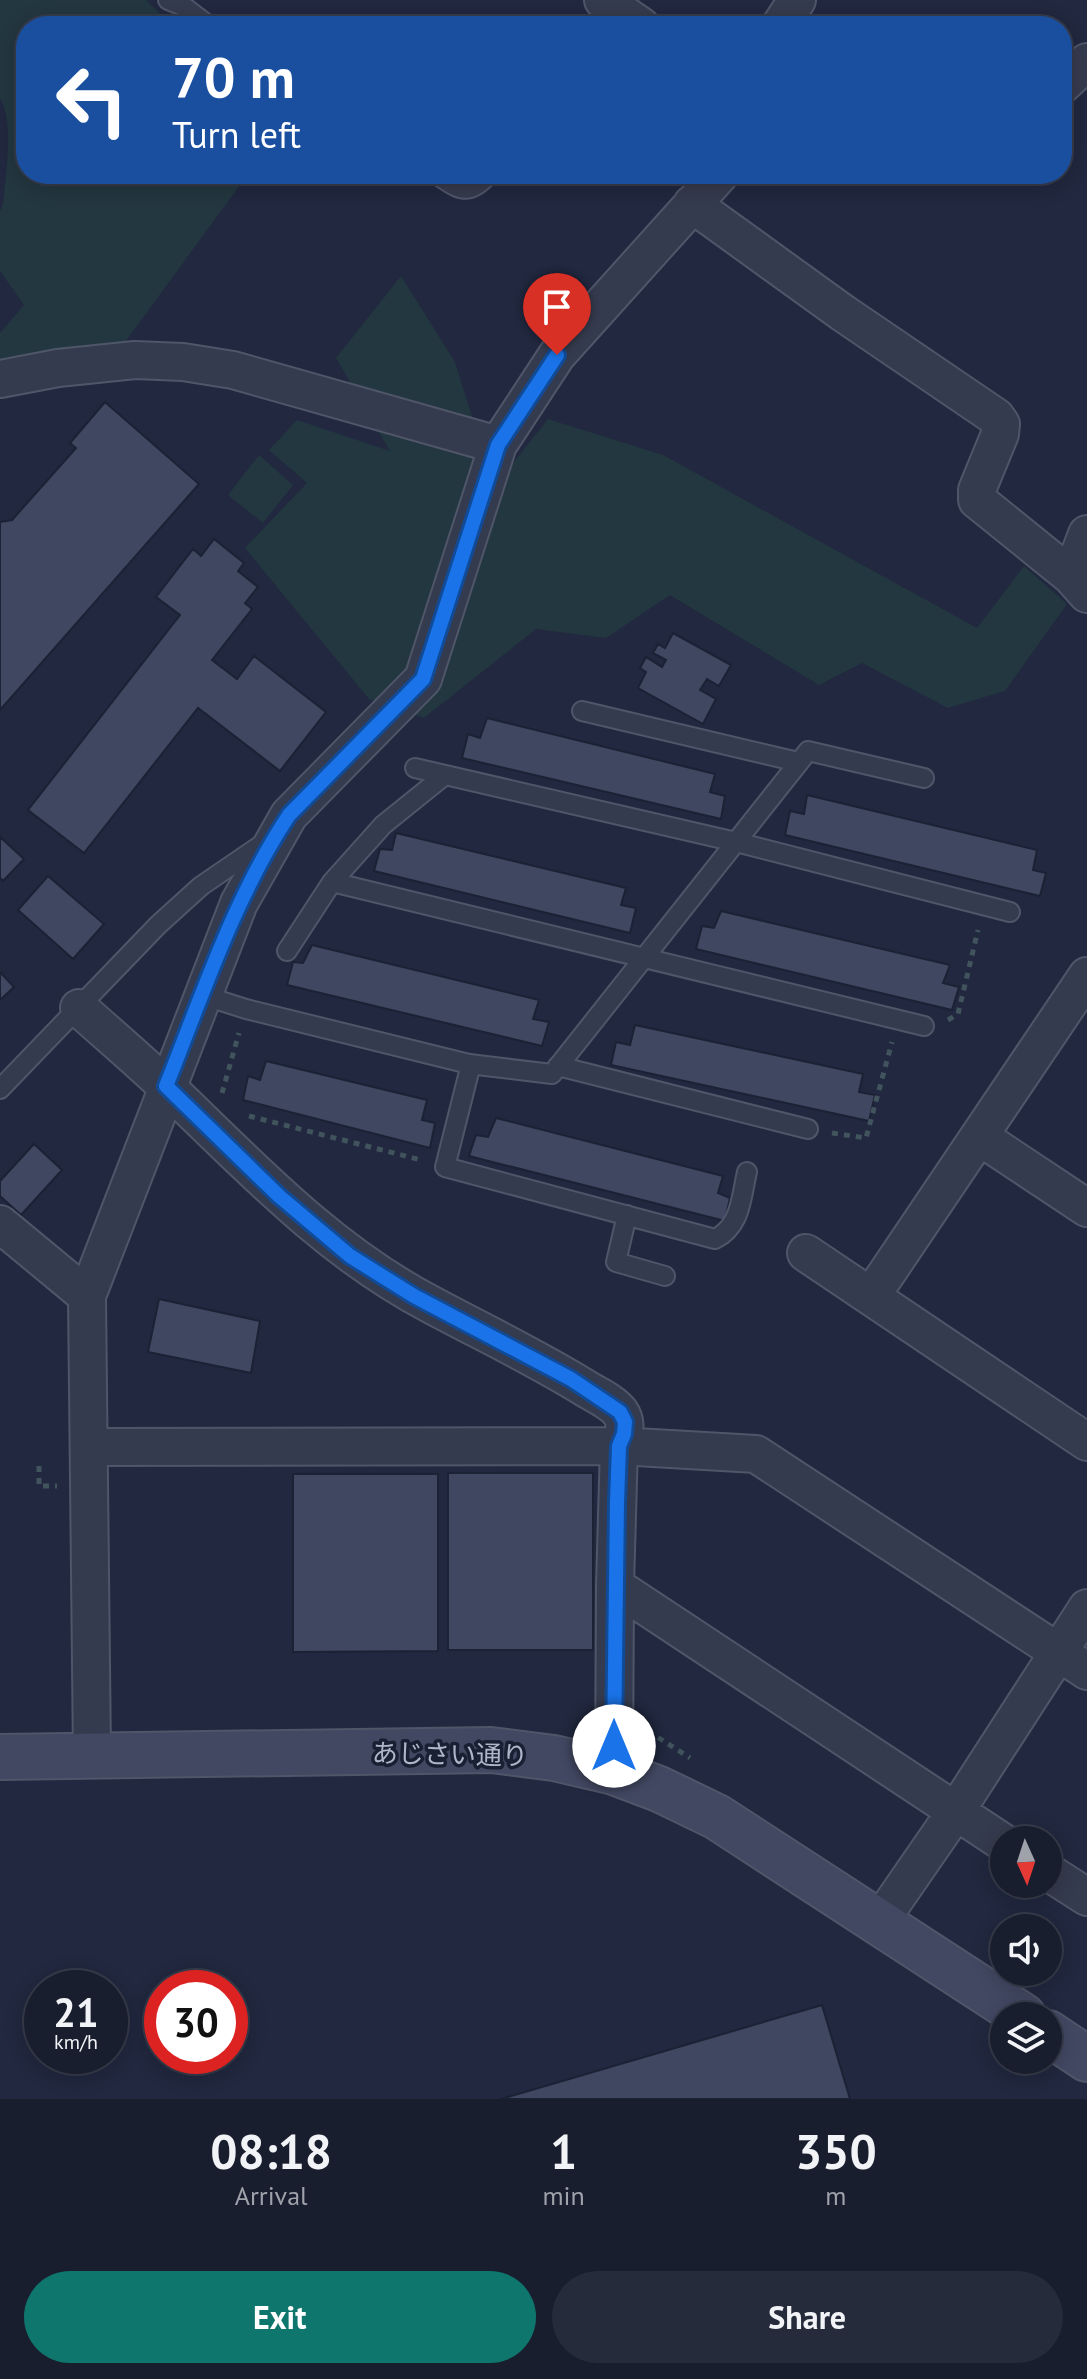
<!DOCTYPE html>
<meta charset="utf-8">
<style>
:root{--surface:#191e2f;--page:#262b3b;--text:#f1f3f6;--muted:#9fa2aa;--line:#373c4b;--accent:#0f766e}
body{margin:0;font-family:"PT Sans","Noto Sans JP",sans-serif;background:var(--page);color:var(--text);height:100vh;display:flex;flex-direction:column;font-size:30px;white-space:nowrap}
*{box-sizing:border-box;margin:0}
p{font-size:26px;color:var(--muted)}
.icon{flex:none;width:44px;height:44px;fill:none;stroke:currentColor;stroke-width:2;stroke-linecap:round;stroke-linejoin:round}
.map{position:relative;height:2099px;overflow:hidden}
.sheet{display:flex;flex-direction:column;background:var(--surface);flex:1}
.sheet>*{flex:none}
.banner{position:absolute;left:16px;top:16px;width:1056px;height:168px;border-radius:32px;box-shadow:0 4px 20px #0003,0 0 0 2px var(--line);background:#1a4fa0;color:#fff;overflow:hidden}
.needle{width:52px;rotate:177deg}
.controls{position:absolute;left:990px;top:1826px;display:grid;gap:16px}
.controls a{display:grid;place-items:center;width:72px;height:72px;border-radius:50%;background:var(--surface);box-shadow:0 4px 20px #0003,0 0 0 2px var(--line);font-size:40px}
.speed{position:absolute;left:24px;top:1970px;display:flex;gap:16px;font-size:40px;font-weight:700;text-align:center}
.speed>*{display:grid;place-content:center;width:104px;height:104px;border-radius:50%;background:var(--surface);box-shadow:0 4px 20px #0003,0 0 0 2px var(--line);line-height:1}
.speed small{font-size:20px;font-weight:400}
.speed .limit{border:12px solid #d22;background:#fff;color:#111}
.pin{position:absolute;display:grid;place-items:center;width:68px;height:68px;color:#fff;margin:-82px -34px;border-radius:50% 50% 50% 0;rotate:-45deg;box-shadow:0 0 8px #0007}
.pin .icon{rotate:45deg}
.me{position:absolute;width:88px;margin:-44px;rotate:0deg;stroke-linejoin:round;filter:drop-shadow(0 0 6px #0008)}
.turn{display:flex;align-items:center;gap:28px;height:168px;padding:0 24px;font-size:36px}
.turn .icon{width:104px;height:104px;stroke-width:2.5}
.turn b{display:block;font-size:56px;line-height:68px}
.eta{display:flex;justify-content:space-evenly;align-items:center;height:136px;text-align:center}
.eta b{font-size:48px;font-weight:700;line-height:56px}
.button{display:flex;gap:16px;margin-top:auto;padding:16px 24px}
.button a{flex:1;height:92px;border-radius:48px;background:var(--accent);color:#fff;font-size:32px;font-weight:700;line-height:92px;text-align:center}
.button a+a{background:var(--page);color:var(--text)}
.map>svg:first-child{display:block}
</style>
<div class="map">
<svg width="1087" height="2099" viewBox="0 0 1087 2099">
<rect width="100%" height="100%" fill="#21283f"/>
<path fill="#233740" d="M0,0H146L173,26H26V174H248L123,345L0,368V333L24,305L0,271V211L3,204C5,179 15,120 0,99Z
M401,276L455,362L494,487L548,419L663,455L977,628L1024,566L1067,604L1005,691L948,708L862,663L819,685L670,595L606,638L536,629L424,718L369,699L245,548L307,483L269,450L297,420L390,451L336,358Z
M259,455L293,485L263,523L228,495Z"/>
<path fill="#3f4761" stroke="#1c2235" stroke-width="2" d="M105,402L199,484L0,710V522L12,520L76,448L70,443Z
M214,539L244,563L238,571L258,587L245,603L252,609L212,660L237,679L254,656L326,712L280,771L198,708L84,853L28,810L180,615L156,597L193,549L201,556Z
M673,633L731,665L719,686L707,679L700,690L716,699L703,724L638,688L646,672L640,668L646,657L662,667L666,660L653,653L658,644L665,648Z
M487,718L715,774L710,792L725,796L721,819L462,758L468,734L480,738Z
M807,795L1037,850L1033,870L1046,873L1040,896L785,835L790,811L804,814Z
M396,833L626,888L621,905L636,908L630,933L374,871L380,849L392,850Z
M0,837L24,859L3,881L0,878Z
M48,876L104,924L73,959L18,910Z
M721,911L950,965L943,983L959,987L952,1010L696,949L702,926L714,928Z
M312,945L539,1000L533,1019L549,1022L542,1046L287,985L293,962L303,963Z
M0,972L14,987L0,1000Z
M635,1025L863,1074L859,1092L875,1095L869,1121L611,1065L616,1042L630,1045Z
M266,1061L427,1100L422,1120L435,1123L430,1148L243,1100L248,1076L260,1080Z
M496,1118L723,1176L718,1193L730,1198L725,1221L469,1156L476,1135L488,1137Z
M34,1144L62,1170L21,1215L0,1196V1181Z
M159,1299L260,1321L251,1373L148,1352Z
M448,1473H593V1650H448Z
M293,1474H438V1651L293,1652Z
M822,2005L850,2099H501Z"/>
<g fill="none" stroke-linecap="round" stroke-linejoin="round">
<defs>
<path id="lane" d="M168,0L183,6L209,26
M436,174C458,189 468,198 489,174
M582,711L798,762
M415,768L736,842L1010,912
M332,882L924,1026
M287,951L332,882L383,825L445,775
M202,995L246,1009L469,1064L552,1074L808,751L924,778
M471,1064L445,1167L715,1239C741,1226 741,1198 747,1172
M558,1066L808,1129
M0,1089L158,925L201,886L264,843
M627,1215L616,1262L665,1276"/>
<path id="street" d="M603,0L641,26
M780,26L797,0
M1062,85L1087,62
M692,204L843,313L996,417L1001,424L1000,434L977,490V500L1071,576L1087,594
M0,379L58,368L135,360L183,362L233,370L498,445
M1071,576L1087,534
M79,1008C109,1035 140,1061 169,1089C251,1168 329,1251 430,1304C482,1332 535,1357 585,1388C596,1395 611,1401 620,1412C628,1423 624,1435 619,1446L615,1586L614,1772
M980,1137L1087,1208
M0,1224L87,1296
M806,1253L1087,1442
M872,1295L1087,976
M89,1447L619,1446L756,1454L1087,1671
M615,1586L1004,1843
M92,1756L87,1296L239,903L289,815L423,679L498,445L557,355L720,174
M1048,1872L1087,1897
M880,1921L956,1811L1087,1608"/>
<path id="secondary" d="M0,1757L491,1750L554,1758L614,1772L659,1789L717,1817L1023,2016
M1048,2033L1087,2059"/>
</defs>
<use href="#lane" stroke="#505669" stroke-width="22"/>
<use href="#street" stroke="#505669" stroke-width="40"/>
<use href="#secondary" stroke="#505669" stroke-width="48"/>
<path stroke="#41545d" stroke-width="5" stroke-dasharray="6 6" stroke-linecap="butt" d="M948,1020L958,1014L978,930
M222,1093L239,1033
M249,1116L421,1160
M832,1133L866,1138L892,1042
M39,1466V1486H57
M648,1731L690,1758"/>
<use href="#lane" stroke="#353b4e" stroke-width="18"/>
<use href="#street" stroke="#353b4e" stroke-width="36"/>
<use href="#secondary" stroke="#424862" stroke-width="44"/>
</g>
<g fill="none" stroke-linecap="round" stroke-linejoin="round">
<defs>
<path id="route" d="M557,355L498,445L423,679L289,815C234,898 203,994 166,1086L279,1196L350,1256L414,1296L571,1379L620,1412L625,1422L624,1434L619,1446L617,1502L614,1746"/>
</defs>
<use href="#route" stroke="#114b97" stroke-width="20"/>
<use href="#route" stroke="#1a73e8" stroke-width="14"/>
</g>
<g text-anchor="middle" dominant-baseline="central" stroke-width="7" stroke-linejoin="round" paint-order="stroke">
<g font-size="26" fill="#b0b6ca" stroke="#1a2033">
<text transform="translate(450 1754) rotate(1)">あじさい通り</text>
</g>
</g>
</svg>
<div class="controls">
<a><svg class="needle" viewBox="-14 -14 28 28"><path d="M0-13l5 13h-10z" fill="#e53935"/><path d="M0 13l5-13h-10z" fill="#9fa2aa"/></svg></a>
<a><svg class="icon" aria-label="sound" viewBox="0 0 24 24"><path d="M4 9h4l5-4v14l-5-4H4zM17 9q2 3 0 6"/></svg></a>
<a><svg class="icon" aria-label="layers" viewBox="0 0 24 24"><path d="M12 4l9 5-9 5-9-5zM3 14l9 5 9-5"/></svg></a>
</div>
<div class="speed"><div>21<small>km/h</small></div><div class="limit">30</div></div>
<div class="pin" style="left:557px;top:355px;background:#d93025"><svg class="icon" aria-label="arrive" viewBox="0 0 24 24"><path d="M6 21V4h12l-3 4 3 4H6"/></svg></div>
<svg class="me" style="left:614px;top:1746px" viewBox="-20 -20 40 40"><circle r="19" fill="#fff"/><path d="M0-13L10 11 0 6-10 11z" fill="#1a73e8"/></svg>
<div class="banner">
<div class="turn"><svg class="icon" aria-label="left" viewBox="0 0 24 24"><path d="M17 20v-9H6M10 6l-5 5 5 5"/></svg><div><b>70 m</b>Turn left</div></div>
</div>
</div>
<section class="sheet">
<div class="eta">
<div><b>08:18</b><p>Arrival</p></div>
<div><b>1</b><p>min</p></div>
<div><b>350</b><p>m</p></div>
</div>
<div class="button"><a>Exit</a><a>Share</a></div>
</section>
